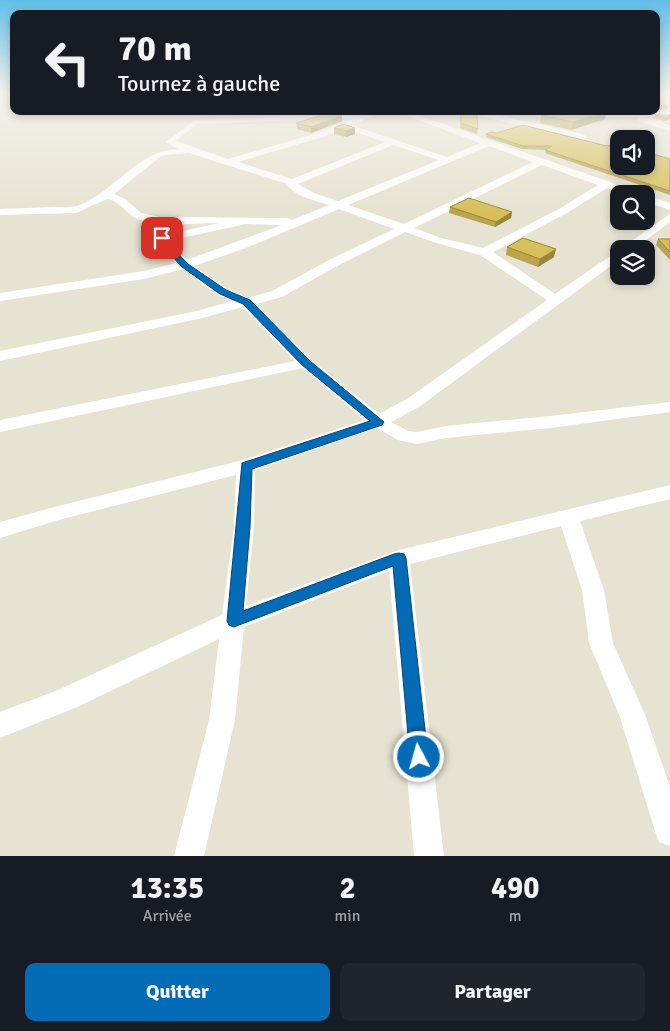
<!DOCTYPE html>
<html lang="fr">
<meta charset="utf-8">
<style>
:root{--surface:#171b24;--page:#20242c;--text:#f1f3f6;--muted:#9ea1a6;--accent:#046bb7}
body{margin:0;font-family:Signika,sans-serif;background:var(--page);color:var(--text);height:100vh;display:flex;flex-direction:column;font-size:19px;white-space:nowrap}
*{box-sizing:border-box;margin:0}
p{font-size:16px;color:var(--muted)}
.icon{flex:none;width:28px;height:28px;fill:none;stroke:currentColor;stroke-width:2;stroke-linecap:round;stroke-linejoin:round}
.map{position:relative;height:856px;overflow:hidden}
.panel{display:flex;flex-direction:column;background:var(--surface);flex:1}
.panel>*{flex:none}
.banner{position:absolute;left:10px;top:10px;width:650px;height:105px;border-radius:10px;box-shadow:0 2px 8px #0003;background:#171b24;color:var(--text);overflow:hidden}
.tools{position:absolute;left:610px;top:130px;display:grid;gap:10px}
.tools a{display:grid;place-items:center;width:45px;height:45px;border-radius:10px;background:var(--surface);box-shadow:0 2px 8px #0003;font-size:25px}
.pin{position:absolute;display:grid;place-items:center;width:42px;height:42px;color:#fff;margin:-21px;border-radius:10px;box-shadow:0 2px 8px #0006}
.me{position:absolute;width:55px;margin:-28px;rotate:354deg;stroke-linejoin:round;filter:drop-shadow(0 0 4px #0008)}
.turn{display:flex;align-items:center;gap:18px;height:105px;padding:0 25px;font-size:22px}
.turn .icon{width:65px;height:65px;stroke-width:2.5}
.turn b{display:block;font-size:35px;line-height:42px}
.eta{display:flex;justify-content:space-evenly;align-items:center;height:85px;text-align:center}
.eta b{font-size:30px;font-weight:700;line-height:35px}
.primary-button{display:flex;gap:10px;margin-top:auto;padding:10px 25px}
.primary-button a{flex:1;height:58px;border-radius:10px;background:var(--accent);color:#fff;font-size:20px;font-weight:700;line-height:58px;text-align:center}
.primary-button a+a{background:var(--page);color:var(--text)}
.map>svg:first-child{display:block}
</style>
<div class="map">
<svg width="670" height="856" viewBox="0 0 670 856">
<rect width="100%" height="100%" fill="#e7e3d2"/>
<g fill="none" stroke-linecap="round" stroke-linejoin="round">
<path fill="#fff" fill-rule="evenodd" d="M394,111H406L610,182L638,194H622L607,188L567,213L493,252L555,294L619,250V260L419,407L391,422L408,431L417,432L446,426L550,416L670,402V412L550,428L446,438L417,444L398,440L377,428L255,470L254,527L246,606L399,550L670,485V499L580,521L604,590L613,643L646,717L670,787V846L659,842L655,831L620,717L589,643L582,590L561,526L410,564L444,856H414L389,571L244,627L235,720L204,856H174L209,720L219,639L75,708L0,738V712L58,690L222,615L234,527L236,475L62,519L0,538V522L62,505L243,460L365,420L303,368L0,432V420L295,361L243,307L198,319L0,361V351L197,311L233,301L218,295L183,269L144,279L0,301V293L144,271L176,263L156,241L154,239L156,237L219,223C192,223 166,228 140,220C127,216 121,201 107,199L76,213L0,215V209C18,208 36,208 54,207C61,207 70,208 77,206C114,193 137,150 178,149L166,142L195,120L369,113L373,115L372,117L351,125L447,157L480,143ZM355,118L317,133L228,159L176,141L197,124ZM343,128L385,142L292,179L238,162L323,137ZM393,145L439,160L338,201L314,193L298,184ZM489,146L533,162L404,224L348,205ZM189,153L287,184C293,196 317,201 329,205L292,220L287,218L160,217L141,213L125,199L114,194L160,157L166,155ZM542,165L598,185L559,209L483,248L441,238L414,228ZM339,209L394,229L331,259L272,291L248,298L228,289L194,266L246,248ZM246,224L282,225L187,260L168,241ZM405,232L433,242L480,255L547,300L407,399L379,414L311,360L256,304L282,297L339,265Z
M479,111H487L488,113L583,134L587,137L583,140L484,117H481Z
M670,112V116L643,117L670,125V131L639,121L638,119L641,117H604L600,115L604,113Z
M646,195L670,203V210L646,202Z
M670,214V222L634,249H620Z"/>
</g>
<path fill="#baa44d" d="M656,100L660,105L668,107L667,110H656Z
M530,111H605V119L571,130L540,123L541,115H543Z
M461,113L478,129L477,134L460,128Z
M655,115H670L664,121L654,118Z
M342,121L311,133L297,129L296,123Z
M334,128H355V134L346,137L334,134Z
M496,133L607,146L670,159V195L545,153L546,150L522,149L486,137V134Z
M450,207L512,212L511,218L495,227L449,213Z
M658,239H670V260L656,245Z
M507,247L554,257L538,267L506,255Z"/>
<path fill="#97863e" d="M607,112L605,119L571,130L573,122Z
M342,116V121L311,133V127Z
M670,116V119L664,121L665,118Z
M355,128V134L346,137V131Z
M512,212L511,218L495,227L496,222Z
M556,249L554,257L538,267L540,259Z"/>
<path fill="#d8bf59" stroke="#97863e" d="M656,100H660V105L668,107H656Z
M555,111H605L607,112L573,122L541,115Z
M461,113L477,114L478,129L461,123Z
M655,115H670V116L665,118Z
M319,116H342L311,127L296,123Z
M343,124L355,128L346,131L334,128Z
M523,125L607,146L615,143L619,144V166H646V152L670,159V191L545,150L552,146H523L486,134L492,132L496,133Z
M469,198L512,212L496,222L450,207Z
M523,238L556,249L540,259L507,247Z
M658,239H670V252Z"/>
<linearGradient id="sky" x2="0" y2="1"><stop stop-color="#61bee7"/><stop offset="0.44" stop-color="#f4f2eb"/><stop offset="1" stop-color="#f4f2eb" stop-opacity="0"/></linearGradient>
<rect width="670" height="211" fill="url(#sky)"/>
<path fill="#046bb7" stroke="#034677" d="M159,236H164L165,240L188,264L226,290L250,300L310,361L384,422L382,425L252,469L250,527L243,611L394,554L399,553L404,554L406,558L428,757L426,763L419,766L413,763L410,757L393,566L239,625L234,627L229,625L227,621L242,463L370,421L302,365L243,304L220,294L182,267L158,241Z"/>
</svg>
<div class="tools">
<a><svg class="icon" aria-label="sound" viewBox="0 0 24 24"><path d="M4 9h4l5-4v14l-5-4H4zM17 9q2 3 0 6"/></svg></a>
<a><svg class="icon" aria-label="search" viewBox="0 0 24 24"><circle cx="10" cy="10" r="6"/><path d="M15 15l6 6"/></svg></a>
<a><svg class="icon" aria-label="layers" viewBox="0 0 24 24"><path d="M12 4l9 5-9 5-9-5zM3 14l9 5 9-5"/></svg></a>
</div>
<div class="pin" style="left:162px;top:238px;background:#d93025"><svg class="icon" aria-label="arrive" viewBox="0 0 24 24"><path d="M6 21V4h12l-3 4 3 4H6"/></svg></div>
<svg class="me" style="left:419px;top:757px" viewBox="-20 -20 40 40"><circle r="17" fill="#046bb7" stroke="#fff" stroke-width="3"/><path d="M0-11L8 9 0 5-8 9z" fill="#fff"/></svg>
<div class="banner">
<div class="turn"><svg class="icon" aria-label="left" viewBox="0 0 24 24"><path d="M17 20v-9H6M10 6l-5 5 5 5"/></svg><div><b>70 m</b>Tournez à gauche</div></div>
</div>
</div>
<section class="panel">
<div class="eta">
<div><b>13:35</b><p>Arrivée</p></div>
<div><b>2</b><p>min</p></div>
<div><b>490</b><p>m</p></div>
</div>
<div class="primary-button"><a>Quitter</a><a>Partager</a></div>
</section>
